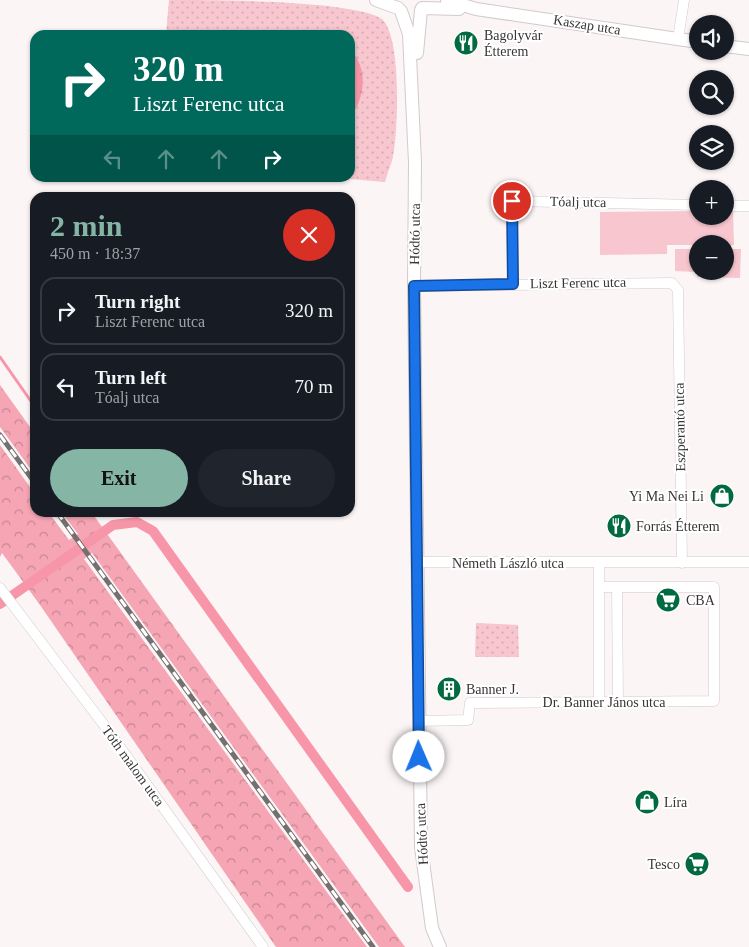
<!DOCTYPE html>
<meta charset="utf-8">
<style>
:root{--surface:#171b24;--page:#20242c;--text:#f1f3f6;--muted:#9ea1a6;--line:#363941;--accent:#85b5a4}
body{margin:0;font-family:Georgia,serif;background:var(--page);color:var(--text);height:100vh;display:flex;flex-direction:column;font-size:19px;white-space:nowrap}
*{box-sizing:border-box;margin:0}
p{font-size:16px;color:var(--muted)}
.icon{flex:none;width:28px;height:28px;fill:none;stroke:currentColor;stroke-width:2;stroke-linecap:round;stroke-linejoin:round}
.map{position:relative;flex:1;overflow:hidden}
.side{position:absolute;left:30px;top:192px;width:325px;height:325px;display:flex;flex-direction:column;background:var(--surface);border-radius:15px;box-shadow:0 1px 4px #0004}
.side>*{flex:none}
.banner{position:absolute;left:30px;top:30px;width:325px;height:152px;border-radius:15px;box-shadow:0 1px 4px #0004;background:#00695c;color:#fff;overflow:hidden}
.tools{position:absolute;left:689px;top:15px;display:grid;gap:10px}
.tools a{display:grid;place-items:center;width:45px;height:45px;border-radius:50%;background:var(--surface);box-shadow:0 1px 4px #0004;font-size:25px}
.pin{position:absolute;display:grid;place-items:center;width:42px;height:42px;color:#fff;margin:-21px;border:2px solid #fff;border-radius:50%;box-shadow:0 1px 5px #0007}
.me{position:absolute;width:55px;margin:-28px;rotate:359deg;stroke-linejoin:round;filter:drop-shadow(0 0 4px #0008)}
.turn{display:flex;align-items:center;gap:18px;height:105px;padding:0 20px;font-size:22px}
.turn .icon{width:65px;height:65px;stroke-width:2.5}
.turn b{display:block;font-size:35px;line-height:42px}
.lanes{display:flex;align-items:center;height:48px;padding:0 20px;background:#0003;justify-content:center;gap:25px;direction:ltr}
.lanes .off{opacity:.35}
.round{display:grid;place-items:center;flex:none;width:52px;height:52px;border-radius:26px;background:var(--page)}
.head{display:flex;align-items:center;justify-content:space-between;height:85px;padding:0 20px}
h1{font-size:30px;font-weight:600;line-height:38px;color:var(--accent)}
.action{display:flex;gap:10px;margin-top:auto;padding:10px 20px}
.action a{flex:1;height:58px;border-radius:30px;background:var(--accent);color:#111;font-size:20px;font-weight:600;line-height:58px;text-align:center}
.action a+a{background:var(--page);color:var(--text)}
ul{padding:0;list-style:none}
li{display:flex;align-items:center;gap:15px;height:68px;margin:0 10px 8px;padding:0 10px;border:2px solid var(--line);border-radius:15px}
li div{flex:1}
li b{display:block;font-size:19px}
li em{font-style:normal}
.map>svg:first-child{display:block}
</style>
<div class="map">
<svg width="749" height="947" viewBox="0 0 749 947">
<defs>
<pattern id="green-dots" width="8" height="8" patternUnits="userSpaceOnUse" patternTransform="scale(1.25)"><rect width="8" height="8" fill="#f8c6ce"/><path d="M2 2h.1M6 6h.1" fill="none" stroke="#d5abb2" stroke-width="1.8" stroke-linecap="round"/></pattern>
<pattern id="forest-crowns" width="20" height="18" patternUnits="userSpaceOnUse" patternTransform="scale(1.25)"><rect width="20" height="18" fill="#f5a5b3"/><path d="M2 6a3 3 0 1 1 6 0M12 15a3 3 0 1 1 6 0" fill="none" stroke="#c78792"/></pattern>
<pattern id="water-ripples" width="26" height="14" patternUnits="userSpaceOnUse" patternTransform="scale(1.25)"><rect width="26" height="14" fill="#f896a9"/><path d="M2 4q2-2 4 0t4 0M15 11q2-2 4 0t4 0" fill="none" stroke="#ca7b8a"/></pattern>
</defs>
<rect width="100%" height="100%" fill="#fcf5f6"/>
<path fill="url(#green-dots)" d="M169,0C211,0 354,0 382,19C402,37 398,131 393,157C391,165 387,174 385,182L337,178H350V35H166Z
M476,623L518,625L519,657H475Z"/>
<path fill="url(#forest-crowns)" d="M0,385L35,434V475L0,427Z
M0,445L35,494V512L49,513L69,540L78,534L62,513H92L405,947H379L92,553L84,559L367,947H276L40,605L2,553L0,557Z"/>
<path fill="#f8c6ce" d="M725,210H733L734,245H667V254L600,255V212L697,211L698,216H725Z
M675,249H695L694,272L675,271Z
M725,249H741L740,278L697,277V271H725Z"/>
<path fill="url(#water-ripples)" d="M350,49C368,68 366,96 350,118Z"/>
<g fill="none" stroke-linecap="round" stroke-linejoin="round">
<path stroke="#f896a9" stroke-width="3" d="M0,357L35,407"/>
<path stroke="#f896a9" stroke-width="10" d="M0,604L113,525L137,522L153,531L408,887"/>
<defs>
<path id="minor" d="M678,39L684,0
M725,206H749
M513,284L512,201L698,205
M414,286L672,283L678,290L682,563
M417,562H749
M617,587L618,702
M0,588L107,729L263,947
M599,702V587
M418,721L468,720L470,703L714,701V587H599V563"/>
<path id="tertiary" d="M376,0L398,8
M447,0L476,9L698,42
M422,8L459,9
M401,11L409,34L415,163L414,286L421,847L432,928L440,947
M725,46L749,49
M417,53L421,10"/>
</defs>
<use href="#minor" stroke="#d1cacb" stroke-width="11"/>
<use href="#tertiary" stroke="#d1cacb" stroke-width="14"/>
<use href="#minor" stroke="#fff" stroke-width="10"/>
<use href="#tertiary" stroke="#fff" stroke-width="12"/>
<defs>
<path id="rail" d="M0,435L35,483
M57,512L373,947"/>
</defs>
<use href="#rail" stroke="#747070" stroke-width="5"/>
<use href="#rail" stroke="#fff" stroke-width="3" stroke-dasharray="9" stroke-linecap="butt"/>
</g>
<g fill="none" stroke-linecap="round" stroke-linejoin="round">
<defs>
<path id="route" d="M419,757L414,286L513,284L512,201"/>
</defs>
<use href="#route" stroke="#114b97" stroke-width="12"/>
<use href="#route" stroke="#1a73e8" stroke-width="9"/>
</g>
<defs>
<symbol id="restaurant-disc" viewBox="-11 -11 22 22"><circle r="9.5" fill="#016a40" stroke="#fff"/><path d="M-5-6h1v4h1v-4h1v4h1v-4h1v5L-1.5 .5V6h-2V.5L-5-1ZM5-6V6H3V1.5H1.5Q1.5-4 5-6Z" fill="#fff"/></symbol>
<symbol id="shop-disc" viewBox="-11 -11 22 22"><circle r="9.5" fill="#016a40" stroke="#fff"/><path d="M-5-2.5h2.3a2.7 3.5 0 0 1 5.4 0H5L5.5 6h-11ZM-1.5-2.5h3a1.5 2.3 0 0 0-3 0Z" fill="#fff"/></symbol>
<symbol id="supermarket-disc" viewBox="-11 -11 22 22"><circle r="9.5" fill="#016a40" stroke="#fff"/><path d="M-6-5.5h2.5l.6 2H6L4.5 2H-2.5L-4.4-4H-6ZM-1.5 3.2a1.3 1.3 0 1 0 .1 0ZM3 3.2a1.3 1.3 0 1 0 .1 0Z" fill="#fff"/></symbol>
<symbol id="building-disc" viewBox="-11 -11 22 22"><circle r="9.5" fill="#016a40" stroke="#fff"/><path d="M-4-6H4V6H1V3H-1V6H-4ZM-2.5-4.3h1.7v1.8h-1.7ZM.8-4.3h1.7v1.8H.8ZM-2.5-1h1.7V.8h-1.7ZM.8-1h1.7V.8H.8Z" fill="#fff"/></symbol>
</defs>
<g fill-rule="evenodd">
<use href="#restaurant-disc" x="452" y="29" width="28" height="28"/>
<use href="#shop-disc" x="708" y="482" width="28" height="28"/>
<use href="#restaurant-disc" x="605" y="512" width="28" height="28"/>
<use href="#supermarket-disc" x="654" y="586" width="28" height="28"/>
<use href="#building-disc" x="435" y="675" width="28" height="28"/>
<use href="#shop-disc" x="633" y="788" width="28" height="28"/>
<use href="#supermarket-disc" x="683" y="850" width="28" height="28"/>
</g>
<g text-anchor="middle" dominant-baseline="central" stroke-width="4" stroke-linejoin="round" paint-order="stroke">
<g font-size="14" fill="#383535" stroke="#fff">
<text transform="translate(587 25) rotate(9)">Kaszap utca</text>
<text transform="translate(578 202) rotate(1)">Tóalj utca</text>
<text transform="translate(415 234) rotate(-89)">Hódtó utca</text>
<text transform="translate(578 283) rotate(-1)">Liszt Ferenc utca</text>
<text transform="translate(680 427) rotate(-91)">Eszperantó utca</text>
<text x="508" y="563">Németh László utca</text>
<text x="604" y="702">Dr. Banner János utca</text>
<text transform="translate(133 766) rotate(54)">Tóth malom utca</text>
<text transform="translate(422 834) rotate(-93)">Hódtó utca</text>
</g>
<g font-size="14" fill="#383535" stroke="#fff" text-anchor="start">
<text x="484" y="35">Bagolyvár<tspan x="484" dy="16">Étterem</tspan></text>
<text x="704" y="496" text-anchor="end">Yi Ma Nei Li</text>
<text x="636" y="526">Forrás Étterem</text>
<text x="686" y="600">CBA</text>
<text x="466" y="689">Banner J.</text>
<text x="664" y="802">Líra</text>
<text x="680" y="864" text-anchor="end">Tesco</text>
</g>
</g>
</svg>
<div class="tools">
<a><svg class="icon" aria-label="sound" viewBox="0 0 24 24"><path d="M4 9h4l5-4v14l-5-4H4zM17 9q2 3 0 6"/></svg></a>
<a><svg class="icon" aria-label="search" viewBox="0 0 24 24"><circle cx="10" cy="10" r="6"/><path d="M15 15l6 6"/></svg></a>
<a><svg class="icon" aria-label="layers" viewBox="0 0 24 24"><path d="M12 4l9 5-9 5-9-5zM3 14l9 5 9-5"/></svg></a>
<a>+</a>
<a>−</a>
</div>
<div class="pin" style="left:512px;top:201px;background:#d93025"><svg class="icon" aria-label="arrive" viewBox="0 0 24 24"><path d="M6 21V4h12l-3 4 3 4H6"/></svg></div>
<svg class="me" style="left:419px;top:757px" viewBox="-20 -20 40 40"><circle r="19" fill="#fff"/><path d="M0-13L10 11 0 6-10 11z" fill="#1a73e8"/></svg>
<div class="banner">
<div class="turn"><svg class="icon" aria-label="right" viewBox="0 0 24 24"><path d="M7 20v-9h11M14 6l5 5-5 5"/></svg><div><b>320 m</b>Liszt Ferenc utca</div></div>
<div class="lanes"><svg class="icon off" aria-label="left" viewBox="0 0 24 24"><path d="M17 20v-9H6M10 6l-5 5 5 5"/></svg><svg class="icon off" aria-label="ahead" viewBox="0 0 24 24"><path d="M12 20V5M6 11l6-6 6 6"/></svg><svg class="icon off" aria-label="ahead" viewBox="0 0 24 24"><path d="M12 20V5M6 11l6-6 6 6"/></svg><svg class="icon" aria-label="right" viewBox="0 0 24 24"><path d="M7 20v-9h11M14 6l5 5-5 5"/></svg></div>
</div>
<section class="side">
<div class="head"><div><h1>2 min</h1><p>450 m · 18:37</p></div><a class="round" style="background:#d93025;color:#fff"><svg class="icon" aria-label="close" viewBox="0 0 24 24"><path d="M6 6l12 12M18 6L6 18"/></svg></a></div>
<ul>
<li><svg class="icon" aria-label="right" viewBox="0 0 24 24"><path d="M7 20v-9h11M14 6l5 5-5 5"/></svg><div><b>Turn right</b><p>Liszt Ferenc utca</p></div><em>320 m</em></li>
<li><svg class="icon" aria-label="left" viewBox="0 0 24 24"><path d="M17 20v-9H6M10 6l-5 5 5 5"/></svg><div><b>Turn left</b><p>Tóalj utca</p></div><em>70 m</em></li>
</ul>
<div class="action"><a>Exit</a><a>Share</a></div>
</section>
</div>
